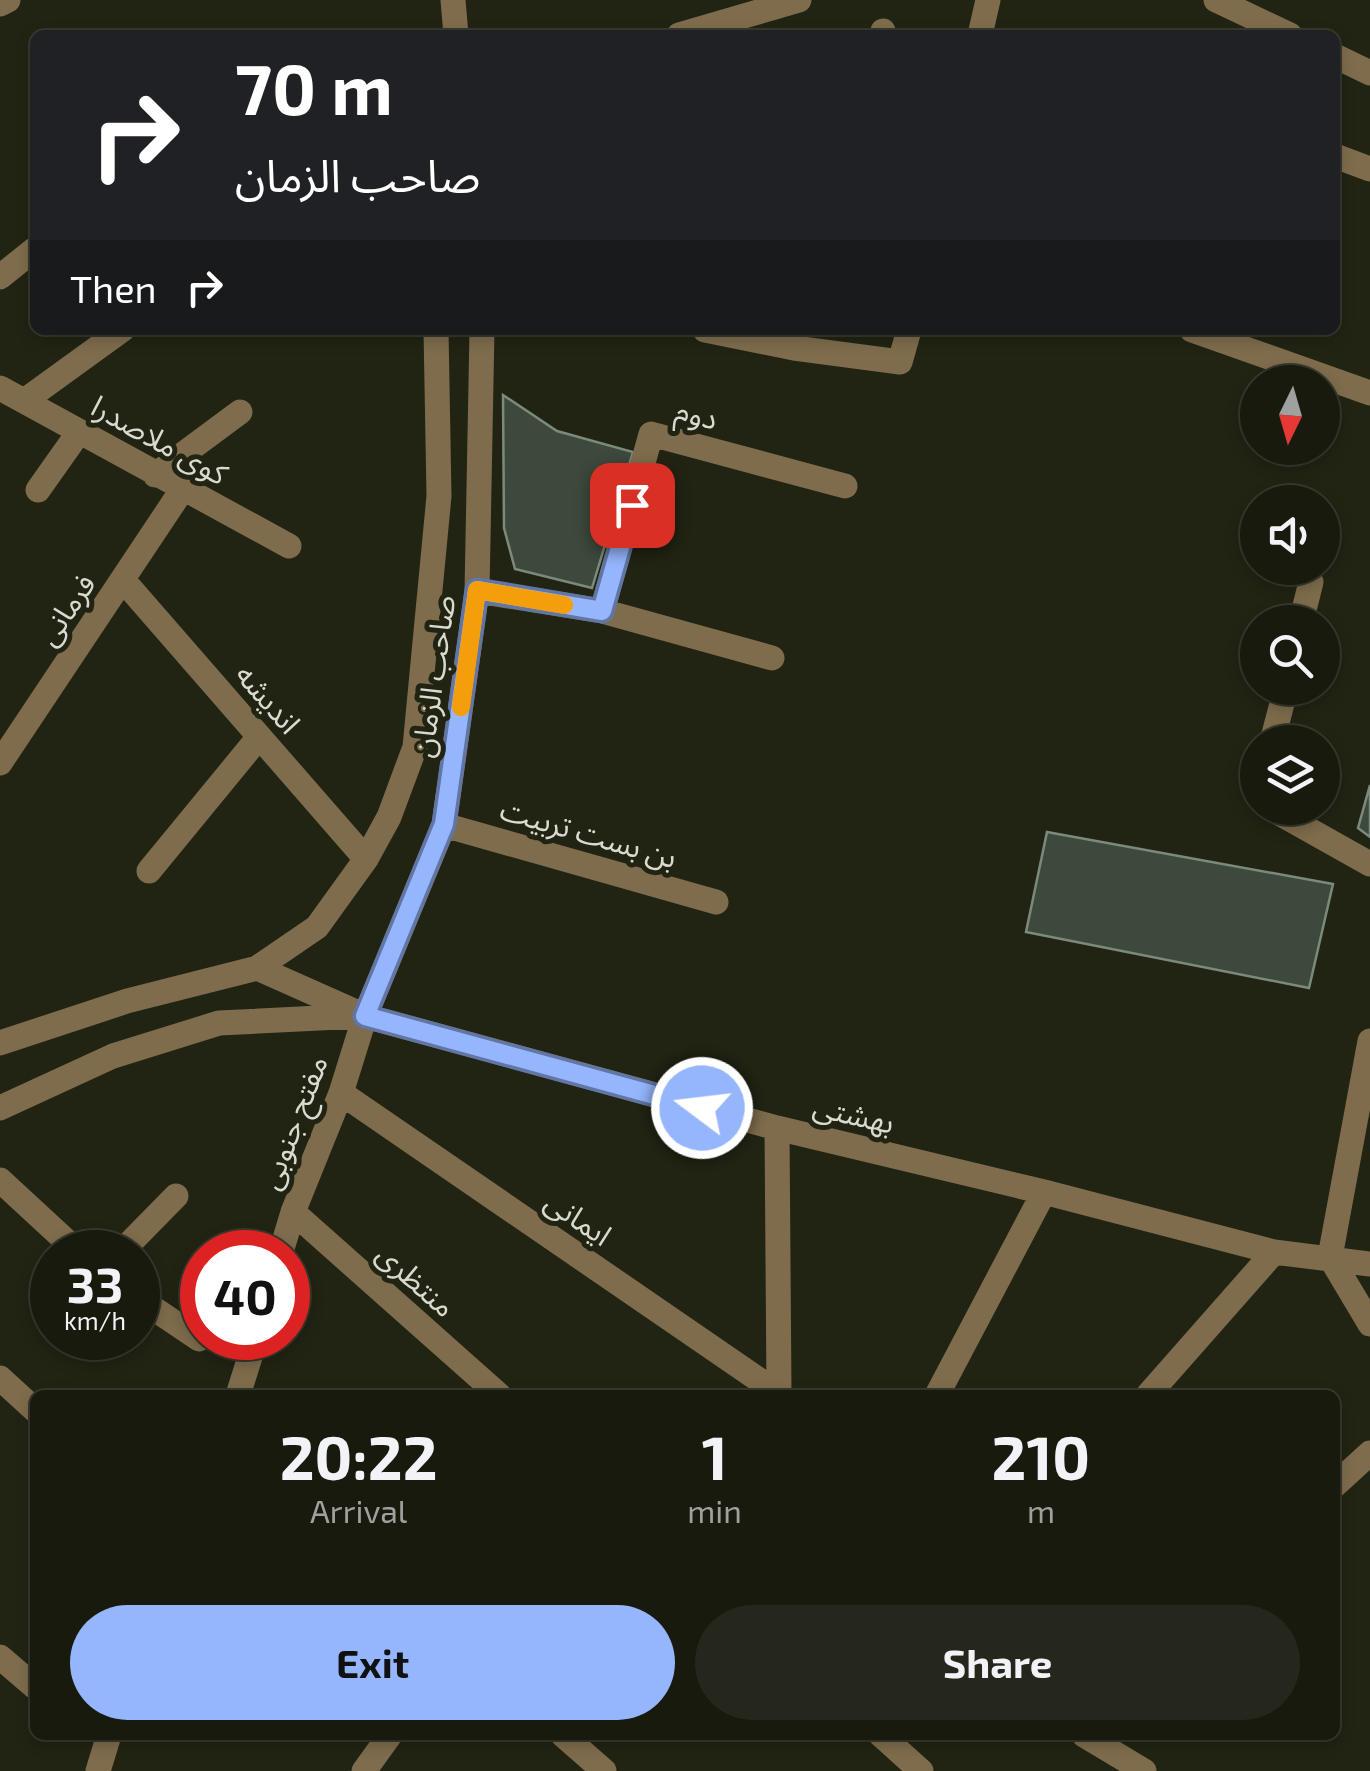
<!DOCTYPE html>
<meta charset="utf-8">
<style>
:root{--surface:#191a0e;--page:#26271c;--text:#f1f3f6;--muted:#9fa19e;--line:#37382e;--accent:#95b6fd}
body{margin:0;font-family:"Exo 2","Noto Sans Arabic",sans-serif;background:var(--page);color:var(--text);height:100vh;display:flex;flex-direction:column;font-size:38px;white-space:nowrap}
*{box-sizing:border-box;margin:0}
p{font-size:32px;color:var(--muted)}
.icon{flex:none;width:55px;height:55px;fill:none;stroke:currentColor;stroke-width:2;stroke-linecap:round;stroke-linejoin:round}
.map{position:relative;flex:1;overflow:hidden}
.drawer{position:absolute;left:30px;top:1390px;width:1310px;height:350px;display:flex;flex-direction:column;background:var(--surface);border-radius:15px;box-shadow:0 5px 15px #0003,0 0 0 2px var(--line)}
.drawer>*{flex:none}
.hud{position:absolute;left:30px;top:30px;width:1310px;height:305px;border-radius:15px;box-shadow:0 5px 15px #0003,0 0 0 2px var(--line);background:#202124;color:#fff;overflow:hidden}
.needle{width:65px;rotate:185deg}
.fabs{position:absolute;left:1240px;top:365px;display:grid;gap:20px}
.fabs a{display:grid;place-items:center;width:100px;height:100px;border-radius:50%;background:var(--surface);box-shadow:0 5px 15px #0003,0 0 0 2px var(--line);font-size:50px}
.speed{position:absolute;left:30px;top:1230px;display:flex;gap:20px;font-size:50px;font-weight:700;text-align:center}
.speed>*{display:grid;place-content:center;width:130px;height:130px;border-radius:50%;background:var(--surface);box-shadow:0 5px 15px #0003,0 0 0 2px var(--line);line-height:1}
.speed small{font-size:25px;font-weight:400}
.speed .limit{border:15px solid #d22;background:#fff;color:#111}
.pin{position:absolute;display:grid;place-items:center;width:85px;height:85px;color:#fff;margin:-42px;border-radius:20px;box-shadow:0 5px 15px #0006}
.me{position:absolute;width:110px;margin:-55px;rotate:285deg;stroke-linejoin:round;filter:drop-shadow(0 0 8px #0008)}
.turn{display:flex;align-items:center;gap:35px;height:210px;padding:0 40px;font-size:45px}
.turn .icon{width:130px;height:130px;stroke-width:2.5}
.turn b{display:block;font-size:70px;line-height:85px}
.then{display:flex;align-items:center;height:95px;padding:0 40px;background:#0003;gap:20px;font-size:38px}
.eta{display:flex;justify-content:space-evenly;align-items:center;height:170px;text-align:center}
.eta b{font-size:60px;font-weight:700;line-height:70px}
.button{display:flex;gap:20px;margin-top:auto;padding:20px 40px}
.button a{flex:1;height:115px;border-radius:60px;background:var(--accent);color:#111;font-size:40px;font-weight:700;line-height:115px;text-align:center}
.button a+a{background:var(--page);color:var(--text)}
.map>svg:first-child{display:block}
</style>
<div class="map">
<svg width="1370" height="1771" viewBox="0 0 1370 1771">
<rect width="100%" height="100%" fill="#212313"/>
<path fill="#3d493c" stroke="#7c8a7b" stroke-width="2.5" d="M503,395L557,431L633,452L592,588L515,569L504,528Z
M1370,785V837L1358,828Z
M1047,832L1333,884L1309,988L1026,932Z"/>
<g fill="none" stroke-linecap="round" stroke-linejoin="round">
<path stroke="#7e6c4c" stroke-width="25" d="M453,0L456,35
M1216,0L1290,35
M0,4L8,0
M679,35L799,0
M882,35L883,31
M980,35L988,0
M1335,56L1370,73
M1335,156L1370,169
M0,277L35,249
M705,330L794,348L900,362L909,330
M1192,330L1370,393
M0,388L289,546
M24,401L122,330
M155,475L240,412
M38,490L79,432
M123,580L366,859
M477,591L602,611L772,658
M602,611L651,434L845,486
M1301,622L1311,582
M1272,742L1286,688
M0,763L182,490
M1270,808L1370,864
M444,825L716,902
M149,871L259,737
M257,968L317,927L366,859L389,817L415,747L439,496L436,330
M0,1043L127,1001L257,968L365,1016L777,1128L1044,1192L1274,1252L1370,1264
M341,1093L781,1395
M0,1108L113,1056L219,1023L360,1016
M777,1128L779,1393
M0,1180L78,1252
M293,1212L499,1395
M121,1252L176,1196
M281,1252L293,1212L341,1093L365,1016L444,825L477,591L482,330
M1330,1257L1370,1041
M1330,1257L1370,1324
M138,1298L199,1339
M0,1378L35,1410
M238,1395L256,1338
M937,1395L1044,1192
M1148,1395L1274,1252
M1335,1485L1370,1453
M0,1657L35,1687
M563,1735L604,1771
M881,1735L921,1771
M1084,1735L1144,1771
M98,1771L109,1735
M364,1771L390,1735"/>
</g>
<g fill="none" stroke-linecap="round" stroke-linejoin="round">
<defs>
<path id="route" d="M632,505L602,611L477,590L444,824L365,1016L702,1108"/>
</defs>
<use href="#route" stroke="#6176a4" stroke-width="25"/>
<use href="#route" stroke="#95b6fd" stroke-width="18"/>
<path stroke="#f59e0b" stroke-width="18" d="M461,707L477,590L564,605"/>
</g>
<g text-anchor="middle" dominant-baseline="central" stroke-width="10" stroke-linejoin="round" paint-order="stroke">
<g font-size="30" fill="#d9dad0" stroke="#212313">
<text transform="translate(697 413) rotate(15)">دوم</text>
<text transform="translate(160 439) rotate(29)">کوی ملاصدرا</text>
<text transform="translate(65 609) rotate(-56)">فرمانی</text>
<text transform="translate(432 676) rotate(-82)">صاحب الزمان</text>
<text transform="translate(269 698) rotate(49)">اندیشه</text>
<text transform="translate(589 832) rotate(16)">بن بست تربیت</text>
<text transform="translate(854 1113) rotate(13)">بهشتی</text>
<text transform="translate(292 1122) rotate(-69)">مفتح جنوبی</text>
<text transform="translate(579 1217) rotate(34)">ایمانی</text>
<text transform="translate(417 1279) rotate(42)">منتظری</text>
</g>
</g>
</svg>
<div class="fabs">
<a><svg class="needle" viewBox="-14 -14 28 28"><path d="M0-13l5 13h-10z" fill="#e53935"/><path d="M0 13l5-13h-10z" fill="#9fa19e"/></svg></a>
<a><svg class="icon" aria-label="sound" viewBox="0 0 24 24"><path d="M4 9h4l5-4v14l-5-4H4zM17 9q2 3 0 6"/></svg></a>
<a><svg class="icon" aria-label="search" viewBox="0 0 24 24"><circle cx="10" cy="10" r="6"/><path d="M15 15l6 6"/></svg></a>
<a><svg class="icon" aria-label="layers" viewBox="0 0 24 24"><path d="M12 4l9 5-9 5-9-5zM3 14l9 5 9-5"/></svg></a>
</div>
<div class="speed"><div>33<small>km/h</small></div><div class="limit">40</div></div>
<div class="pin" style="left:632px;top:505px;background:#d93025"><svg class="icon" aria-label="arrive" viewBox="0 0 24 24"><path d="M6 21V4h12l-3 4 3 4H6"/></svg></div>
<svg class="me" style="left:702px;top:1108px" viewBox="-20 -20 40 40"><circle r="17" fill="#95b6fd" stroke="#fff" stroke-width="3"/><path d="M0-11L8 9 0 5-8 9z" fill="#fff"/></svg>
<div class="hud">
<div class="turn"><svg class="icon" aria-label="right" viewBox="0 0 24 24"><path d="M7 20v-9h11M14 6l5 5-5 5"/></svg><div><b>70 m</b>صاحب الزمان</div></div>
<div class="then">Then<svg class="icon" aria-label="right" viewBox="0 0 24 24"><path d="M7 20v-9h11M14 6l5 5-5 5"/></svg></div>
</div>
<section class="drawer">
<div class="eta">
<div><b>20:22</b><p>Arrival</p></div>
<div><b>1</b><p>min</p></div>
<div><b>210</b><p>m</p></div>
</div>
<div class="button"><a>Exit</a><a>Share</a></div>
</section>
</div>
